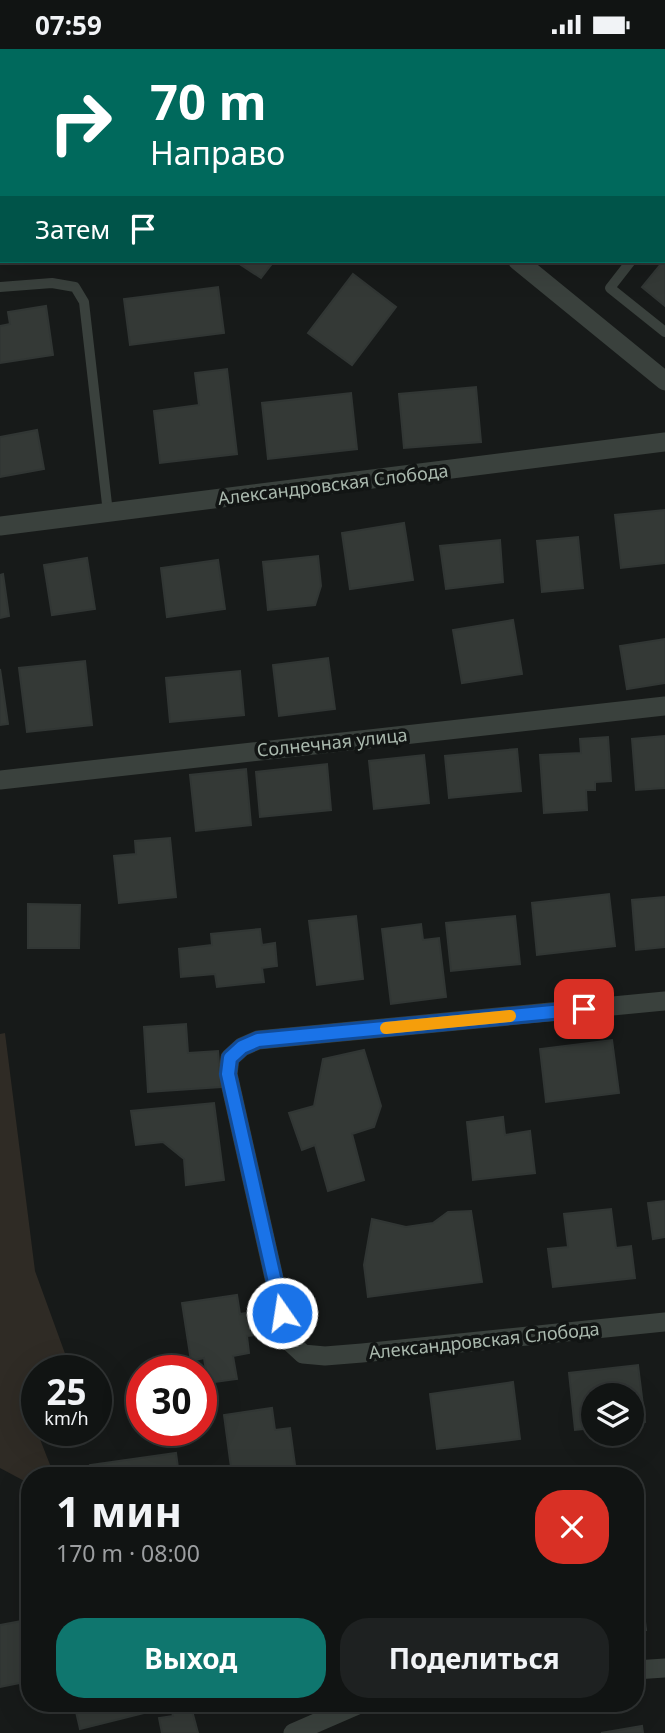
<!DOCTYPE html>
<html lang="ru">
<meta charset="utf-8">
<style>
:root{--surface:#111413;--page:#1e2121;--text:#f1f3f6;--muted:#9c9ea0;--line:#303333;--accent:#0f766e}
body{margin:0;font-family:"Noto Sans",sans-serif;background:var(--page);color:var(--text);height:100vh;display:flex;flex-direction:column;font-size:26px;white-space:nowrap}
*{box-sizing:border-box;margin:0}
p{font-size:23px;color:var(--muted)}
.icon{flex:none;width:38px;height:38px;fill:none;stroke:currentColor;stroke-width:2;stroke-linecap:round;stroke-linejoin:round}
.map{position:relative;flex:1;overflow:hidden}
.drawer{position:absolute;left:21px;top:1418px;width:623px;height:245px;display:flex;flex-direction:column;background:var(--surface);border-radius:28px;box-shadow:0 7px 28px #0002,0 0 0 2px var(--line)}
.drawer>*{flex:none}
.banner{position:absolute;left:0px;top:0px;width:665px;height:214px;box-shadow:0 7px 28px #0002,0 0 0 2px var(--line);background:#00695c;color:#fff;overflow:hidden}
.controls{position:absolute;left:581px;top:1334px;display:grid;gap:14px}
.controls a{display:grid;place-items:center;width:63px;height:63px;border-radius:50%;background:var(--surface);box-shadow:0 7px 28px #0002,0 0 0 2px var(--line);font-size:35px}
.speed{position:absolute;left:21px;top:1306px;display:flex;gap:14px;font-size:35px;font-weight:700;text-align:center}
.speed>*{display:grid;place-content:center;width:91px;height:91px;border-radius:50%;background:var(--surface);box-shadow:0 7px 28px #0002,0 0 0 2px var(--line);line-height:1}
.speed small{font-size:18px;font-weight:400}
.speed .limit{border:10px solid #d22;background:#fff;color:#111}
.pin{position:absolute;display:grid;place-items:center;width:60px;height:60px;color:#fff;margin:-30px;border-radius:14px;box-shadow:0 4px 10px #0006}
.me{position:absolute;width:77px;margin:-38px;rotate:347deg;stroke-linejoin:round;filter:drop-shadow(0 0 5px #0008)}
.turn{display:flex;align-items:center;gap:24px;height:147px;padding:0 35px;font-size:32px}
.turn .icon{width:91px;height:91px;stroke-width:2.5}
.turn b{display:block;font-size:49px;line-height:60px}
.then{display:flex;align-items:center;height:66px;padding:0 35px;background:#0003;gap:14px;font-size:26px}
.round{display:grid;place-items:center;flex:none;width:74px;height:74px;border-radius:28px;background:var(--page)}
.head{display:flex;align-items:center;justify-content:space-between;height:119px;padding:0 35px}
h1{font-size:42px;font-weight:700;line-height:52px}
.button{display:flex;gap:14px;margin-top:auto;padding:14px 35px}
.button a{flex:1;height:80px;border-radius:28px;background:var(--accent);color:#fff;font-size:28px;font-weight:700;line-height:80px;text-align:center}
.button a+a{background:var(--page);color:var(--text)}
.status{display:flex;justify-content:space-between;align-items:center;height:49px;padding:0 35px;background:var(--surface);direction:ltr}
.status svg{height:19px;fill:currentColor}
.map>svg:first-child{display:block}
</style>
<div class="status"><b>07:59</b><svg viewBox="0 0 49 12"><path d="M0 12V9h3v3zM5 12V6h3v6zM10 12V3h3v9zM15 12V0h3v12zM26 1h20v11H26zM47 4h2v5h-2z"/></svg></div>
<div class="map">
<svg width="665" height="1684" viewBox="0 0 665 1684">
<rect width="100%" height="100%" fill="#171a19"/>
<path fill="#2f2b25" d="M5,984L35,1222L71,1321H37V1381H49L38,1385L54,1426H30V1435L0,1419V985Z"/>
<path fill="#343936" stroke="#313634" stroke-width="2" d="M564,0H655L653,2Z
M665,210V257L642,238Z
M235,212H274L261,229Z
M353,225L396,258L352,316L308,284Z
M218,238L224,284L130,296L124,250Z
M46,257L53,306L0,314V277L10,275L8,263Z
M227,320L237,405L160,414L154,362L199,356L195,324Z
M476,338L481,393L404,399L399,345Z
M351,344L357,400L268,410L262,354Z
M37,381L44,420L0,428V388Z
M665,461V514L621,519L615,466Z
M404,474L413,531L350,540L342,484Z
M578,488L583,539L542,543L537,492Z
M500,491L503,533L446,540L440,497Z
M318,507L321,537L315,556L268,561L263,513Z
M87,509L95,560L52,566L44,516Z
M218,511L225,560L167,568L161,519Z
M3,525L9,567L0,569V526Z
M513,571L522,625L462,634L453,581Z
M665,590V634L627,640L620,597Z
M328,609L335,660L279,667L273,616Z
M85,612L92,676L27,683L19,619Z
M0,620L8,675L0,676Z
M240,622L244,666L170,673L166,629Z
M665,687V739L636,741L632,690Z
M608,688L611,732L595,733V741H586L587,761L544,764L540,706L581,704L580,690Z
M517,700L521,742L449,749L445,707Z
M424,706L429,754L374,760L369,712Z
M327,715L331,761L260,768L256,723Z
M246,720L251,776L196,782L190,726Z
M170,789L176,848L119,854L114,807L136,805L135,792Z
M609,845L615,897L537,906L532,854Z
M665,848V898L636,901L632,851Z
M28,855L80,856L79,899H28Z
M356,867L363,930L317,936L309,872Z
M515,867L520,915L451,922L446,874Z
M421,875L423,891L439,889L446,948L391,955L382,880Z
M260,880L262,896L275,894L277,917L262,919L264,933L217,938L215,925L181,928L179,900L212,896L211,885Z
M186,975L188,1004L218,1002L221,1038L148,1043L144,978Z
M612,991L619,1044L546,1053L540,1000Z
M364,1001L381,1057L374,1078L352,1085L364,1131L328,1142L315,1096L302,1101L289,1064L314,1057L323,1010Z
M214,1054L224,1131L186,1136L184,1110L163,1093L136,1096L131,1062Z
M503,1068L505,1086L530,1082L535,1124L473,1131L467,1073Z
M665,1152V1188L653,1190L648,1154Z
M611,1160L616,1199L631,1197L635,1229L553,1238L548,1200L568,1198L564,1165Z
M471,1162L482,1233L368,1248L364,1216L372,1170L406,1178L433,1174L448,1163Z
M237,1246L240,1265L253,1263L257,1286L247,1287L249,1304L233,1307L237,1330L208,1334L204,1309L191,1312L182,1254Z
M638,1316L645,1373L632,1375V1346H593V1379L575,1381L569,1324Z
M513,1333L520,1390L437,1400L430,1345Z
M272,1359L275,1381L290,1379L296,1423L270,1426H232L224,1366Z
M176,1404L179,1426H92L90,1416Z
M640,1529L646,1581L635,1582V1530Z
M27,1571L30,1585V1632L0,1638V1576Z
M74,1654H151L152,1662L80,1680Z
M170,1654H190L198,1684H162L159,1669L173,1667Z
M220,1654H256L222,1662Z
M642,1677L643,1684H601Z"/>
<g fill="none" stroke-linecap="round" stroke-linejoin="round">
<path stroke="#3a413d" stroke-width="10" d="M56,0L72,2
M26,2L42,0
M0,5H2
M663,56L665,54
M663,170L665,168
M631,212L610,239L665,283
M0,238L52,234L75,238L84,253L108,464"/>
<path stroke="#3a413d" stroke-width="19" d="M218,0L220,2
M518,212L665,332
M0,477L665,393
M0,731L665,657
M665,952L258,991L242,998L230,1009L228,1025L288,1291L303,1305L325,1307L362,1304L665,1273
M635,1621L665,1619
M293,1684L362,1654"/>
</g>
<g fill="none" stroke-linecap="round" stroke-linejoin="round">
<defs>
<path id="route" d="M282,1264L228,1025L230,1009L242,998L258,991L584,960"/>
</defs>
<use href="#route" stroke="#114b97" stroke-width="18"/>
<use href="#route" stroke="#1a73e8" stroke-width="12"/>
<path stroke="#f59e0b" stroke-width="12" d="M386,979L510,967"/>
</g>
<g text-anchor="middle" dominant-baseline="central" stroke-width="7" stroke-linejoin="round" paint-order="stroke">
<g font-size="18" fill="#aab9ae" stroke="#121514">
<text transform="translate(333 435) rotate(-7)">Александровская Слобода</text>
<text transform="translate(332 693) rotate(-6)">Солнечная улица</text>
<text transform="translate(484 1291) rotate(-6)">Александровская Слобода</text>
</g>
</g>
</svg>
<div class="controls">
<a><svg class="icon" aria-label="layers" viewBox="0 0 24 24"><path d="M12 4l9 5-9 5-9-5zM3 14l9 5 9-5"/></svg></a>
</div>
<div class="speed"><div>25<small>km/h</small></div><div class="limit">30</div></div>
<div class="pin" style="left:584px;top:960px;background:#d93025"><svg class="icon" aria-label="arrive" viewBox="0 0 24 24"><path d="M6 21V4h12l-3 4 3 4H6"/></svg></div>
<svg class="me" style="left:282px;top:1264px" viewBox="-20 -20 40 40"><circle r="17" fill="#1a73e8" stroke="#fff" stroke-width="3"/><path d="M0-11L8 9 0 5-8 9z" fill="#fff"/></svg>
<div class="banner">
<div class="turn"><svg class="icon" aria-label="right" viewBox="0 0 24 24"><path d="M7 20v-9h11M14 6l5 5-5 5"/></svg><div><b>70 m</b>Направо</div></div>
<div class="then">Затем<svg class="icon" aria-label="arrive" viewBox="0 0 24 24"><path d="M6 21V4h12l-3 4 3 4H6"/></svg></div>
</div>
<section class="drawer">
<div class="head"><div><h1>1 мин</h1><p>170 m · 08:00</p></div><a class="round" style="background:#d93025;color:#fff"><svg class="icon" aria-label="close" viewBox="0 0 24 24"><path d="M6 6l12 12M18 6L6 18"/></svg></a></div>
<div class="button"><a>Выход</a><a>Поделиться</a></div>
</section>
</div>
